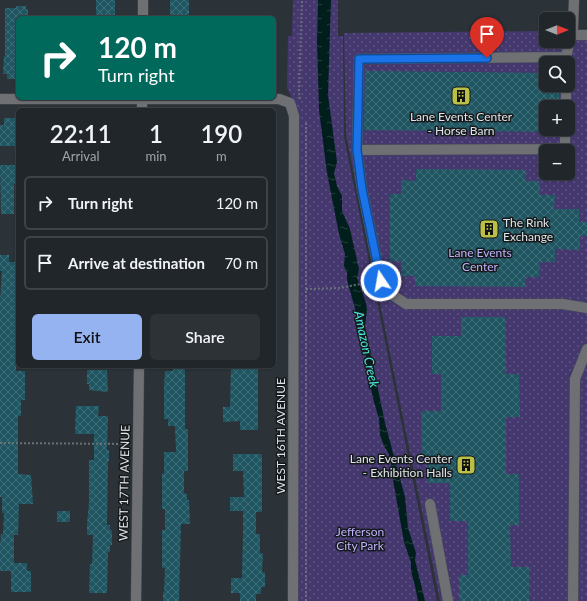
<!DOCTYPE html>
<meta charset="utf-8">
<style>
:root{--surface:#20262a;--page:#2d3236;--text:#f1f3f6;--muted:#a2a5a8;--line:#3d4347;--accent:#95b2f1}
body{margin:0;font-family:Lato,sans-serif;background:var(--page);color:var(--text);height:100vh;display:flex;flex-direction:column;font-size:15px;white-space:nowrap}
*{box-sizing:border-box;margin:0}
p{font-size:13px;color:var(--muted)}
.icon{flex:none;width:22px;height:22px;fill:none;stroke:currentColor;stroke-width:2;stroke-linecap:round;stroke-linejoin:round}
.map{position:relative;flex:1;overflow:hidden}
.drawer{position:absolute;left:16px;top:108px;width:260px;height:260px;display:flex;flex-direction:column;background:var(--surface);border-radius:6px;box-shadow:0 1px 3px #0004,0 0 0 1px var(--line)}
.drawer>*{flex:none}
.guide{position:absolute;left:16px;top:16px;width:260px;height:84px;border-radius:6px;box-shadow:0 1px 3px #0004,0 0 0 1px var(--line);background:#00695c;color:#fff;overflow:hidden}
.needle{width:26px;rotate:90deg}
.tools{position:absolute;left:539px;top:12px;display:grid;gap:8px}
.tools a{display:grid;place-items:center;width:36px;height:36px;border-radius:6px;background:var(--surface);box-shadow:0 1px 3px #0004,0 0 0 1px var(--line);font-size:20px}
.pin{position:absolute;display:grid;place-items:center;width:34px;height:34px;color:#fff;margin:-41px -17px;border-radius:50% 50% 50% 0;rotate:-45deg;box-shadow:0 0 4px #0007}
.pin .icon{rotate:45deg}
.me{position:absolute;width:44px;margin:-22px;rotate:348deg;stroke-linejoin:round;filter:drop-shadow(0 0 3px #0008)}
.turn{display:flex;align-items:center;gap:14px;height:84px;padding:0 16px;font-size:18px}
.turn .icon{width:52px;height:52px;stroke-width:2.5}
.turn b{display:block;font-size:28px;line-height:34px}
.eta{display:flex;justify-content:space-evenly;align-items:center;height:68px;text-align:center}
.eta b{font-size:24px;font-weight:600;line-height:28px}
.cta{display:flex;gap:8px;margin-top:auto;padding:8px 16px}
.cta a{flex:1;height:46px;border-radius:6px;background:var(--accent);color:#111;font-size:16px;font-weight:600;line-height:46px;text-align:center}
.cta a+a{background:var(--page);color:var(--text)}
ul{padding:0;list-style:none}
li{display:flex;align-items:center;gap:12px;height:54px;margin:0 8px 6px;padding:0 8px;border:2px solid var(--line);border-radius:6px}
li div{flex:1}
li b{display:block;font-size:15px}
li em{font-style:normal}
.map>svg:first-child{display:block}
</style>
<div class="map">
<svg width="587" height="601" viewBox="0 0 587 601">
<defs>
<pattern id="park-dots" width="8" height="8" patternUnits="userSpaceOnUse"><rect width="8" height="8" fill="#44386e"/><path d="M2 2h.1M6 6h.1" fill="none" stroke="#5f5583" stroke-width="1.8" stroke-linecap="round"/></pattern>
<pattern id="water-ripples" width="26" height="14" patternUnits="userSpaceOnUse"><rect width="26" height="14" fill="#001e1c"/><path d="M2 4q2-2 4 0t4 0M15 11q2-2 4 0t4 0" fill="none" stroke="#253f3d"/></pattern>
<pattern id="building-cross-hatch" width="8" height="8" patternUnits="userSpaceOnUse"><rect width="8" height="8" fill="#1f5662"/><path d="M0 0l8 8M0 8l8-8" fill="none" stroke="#3f6e78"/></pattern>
</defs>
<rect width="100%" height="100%" fill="#2b3338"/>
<path fill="url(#park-dots)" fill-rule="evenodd" d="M293,0H338V36H343L344,137L437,601H296L298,110L287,88L288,36H292Z
M546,31V41H568L587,31V601H440L346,135L344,33ZM546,63H568V85H546ZM546,107H568V129H546ZM546,151H568V173H546Z"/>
<path fill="url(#water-ripples)" d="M318,0H331L328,95L337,162L334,173L337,186L342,196V211L350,229L359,269L357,278L366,303L367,310L365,326L385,423L405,497L408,528L416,553L415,560L425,601H418L415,586L411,571V563L404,542L393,480L392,468L389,454L384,446L380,435L379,419L374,402L371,389V376L367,368L366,355L362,343L363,337L347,280V273L344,266L345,254L339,234L327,173L319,110L317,41Z"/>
<path fill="url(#building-cross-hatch)" d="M96,0H115V18H96Z
M170,0H189V18H170Z
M16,6H26V9H28V18H18V79H7V74H3L4,56H5V8H16Z
M365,71L546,73V85H559V107H546V132L364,130Z
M4,118H18V146H0V125H4Z
M0,165H18V184H14V214H1Z
M416,169L526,170L525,181H540V195H555L554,209H579V222H587V236H580V250L555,249V262H540L539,277H525V287L415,286V276H401V261H390V194H401V180L416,181Z
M0,255H9V262H18L16,371H25V400H21V416H18V474L31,475L33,504H19L18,535H14V563H27V571H31V592H11V571H0V546L1,534H3L4,513H2V497H0V301L2,271H0Z
M461,317H505L506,374H519L520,417H506V474H519V525H510L511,567H529V601H459V575H468V521H450V483H427V457H422L421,411H441V374H432V336H461Z
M173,366H185V429H188V471H184V493L187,494V500H189L190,524H181L179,601H163V592H164L165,568H162V530H165V509H162V474H164V452H176L175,426H168V419H164V387L165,371H173Z
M231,366H258V430H240V421L223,422V407H230Z
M87,370H107L108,392L89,390V384H87Z
M76,406H99L98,416H108L107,450H109V461H108L107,525H110V530H112V545H110V552H108L107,593H89L90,564H92L93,535H87V525L89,502V460H94V434H75Z
M233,454H262V512H256V534H260V553L263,554L262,572H265V587H261V594H256V601H240V593H231V578H242L243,533V511H230V497H244L243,471H233Z
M57,511H70V522H57Z"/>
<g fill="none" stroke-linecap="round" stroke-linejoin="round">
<defs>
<path id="minor" d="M574,0L573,28L566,57L359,59L357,150L362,189L381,281L394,296L406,304H563L587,308
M143,18V0
M571,35H587
M0,99H279L290,103L294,116L293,601
M566,107V85
M142,110V98
M357,150L565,149V129
M430,504L448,601
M136,601L139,366
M573,601L575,379L587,349"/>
</defs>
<use href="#minor" stroke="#484f54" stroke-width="11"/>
<path stroke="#6a7176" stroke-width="2" stroke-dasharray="2 2" stroke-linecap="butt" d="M300,99L299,93L302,0
M306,289L340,288L371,282
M0,443L129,444
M306,601V122"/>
<use href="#minor" stroke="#6e7074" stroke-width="10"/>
</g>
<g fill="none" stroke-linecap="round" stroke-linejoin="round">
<defs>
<path id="route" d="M381,281L362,189L357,150L359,59L487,58"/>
</defs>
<use href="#route" stroke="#114b97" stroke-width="10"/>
<use href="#route" stroke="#1a73e8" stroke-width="7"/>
</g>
<defs>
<symbol id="building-square" viewBox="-11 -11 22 22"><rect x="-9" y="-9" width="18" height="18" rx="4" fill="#bac045" stroke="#161a1c"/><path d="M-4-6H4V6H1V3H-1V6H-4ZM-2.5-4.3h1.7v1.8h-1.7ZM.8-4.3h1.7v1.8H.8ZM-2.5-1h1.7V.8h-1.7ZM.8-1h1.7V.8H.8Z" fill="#111"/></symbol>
</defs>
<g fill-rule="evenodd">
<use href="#building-square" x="450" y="85" width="22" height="22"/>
<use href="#building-square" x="478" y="218" width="22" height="22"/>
<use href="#building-square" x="455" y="454" width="22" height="22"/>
</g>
<g text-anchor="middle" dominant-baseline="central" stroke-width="3" stroke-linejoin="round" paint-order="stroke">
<g font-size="12" fill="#dfe4e8" stroke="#161a1c">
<text x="461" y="116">Lane Events Center<tspan x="461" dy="14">- Horse Barn</tspan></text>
<text x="503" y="222" text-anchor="start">The Rink<tspan x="503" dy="14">Exchange</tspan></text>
<text x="452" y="458" text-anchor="end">Lane Events Center<tspan x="452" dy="14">- Exhibition Halls</tspan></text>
</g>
<g font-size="12" fill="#bfb2fc" stroke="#161a1c">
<text x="480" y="252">Lane Events<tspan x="480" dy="14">Center</tspan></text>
<text x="360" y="531">Jefferson<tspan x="360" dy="14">City Park</tspan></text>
</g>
<g font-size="12" fill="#dfe4e8" stroke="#161a1c">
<text transform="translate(280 436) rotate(-90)">WEST 16TH AVENUE</text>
<text transform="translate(124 483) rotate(-89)">WEST 17TH AVENUE</text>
</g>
<g font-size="13" font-style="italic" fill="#48e6dd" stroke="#161a1c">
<text transform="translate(367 349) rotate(78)">Amazon Creek</text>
</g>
</g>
</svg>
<div class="tools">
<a><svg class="needle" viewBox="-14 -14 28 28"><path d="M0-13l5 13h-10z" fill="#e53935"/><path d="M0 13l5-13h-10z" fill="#a2a5a8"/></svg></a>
<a><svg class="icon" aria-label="search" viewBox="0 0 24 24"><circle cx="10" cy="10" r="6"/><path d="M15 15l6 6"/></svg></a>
<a>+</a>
<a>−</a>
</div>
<div class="pin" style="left:487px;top:58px;background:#d93025"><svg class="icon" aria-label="arrive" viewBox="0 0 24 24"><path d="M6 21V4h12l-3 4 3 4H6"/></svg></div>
<svg class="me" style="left:381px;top:281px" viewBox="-20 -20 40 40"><circle r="17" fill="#1a73e8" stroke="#fff" stroke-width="3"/><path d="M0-11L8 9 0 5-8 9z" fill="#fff"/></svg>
<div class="guide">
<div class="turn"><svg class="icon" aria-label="right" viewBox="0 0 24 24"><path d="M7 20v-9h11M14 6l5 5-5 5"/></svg><div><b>120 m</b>Turn right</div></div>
</div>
<section class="drawer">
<div class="eta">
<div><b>22:11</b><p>Arrival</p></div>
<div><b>1</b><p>min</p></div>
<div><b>190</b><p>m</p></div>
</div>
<ul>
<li><svg class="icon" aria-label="right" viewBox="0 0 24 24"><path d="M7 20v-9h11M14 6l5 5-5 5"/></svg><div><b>Turn right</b></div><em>120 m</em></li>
<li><svg class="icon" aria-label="arrive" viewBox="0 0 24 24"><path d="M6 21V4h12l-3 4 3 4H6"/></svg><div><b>Arrive at destination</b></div><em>70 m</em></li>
</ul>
<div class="cta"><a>Exit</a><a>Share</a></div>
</section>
</div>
